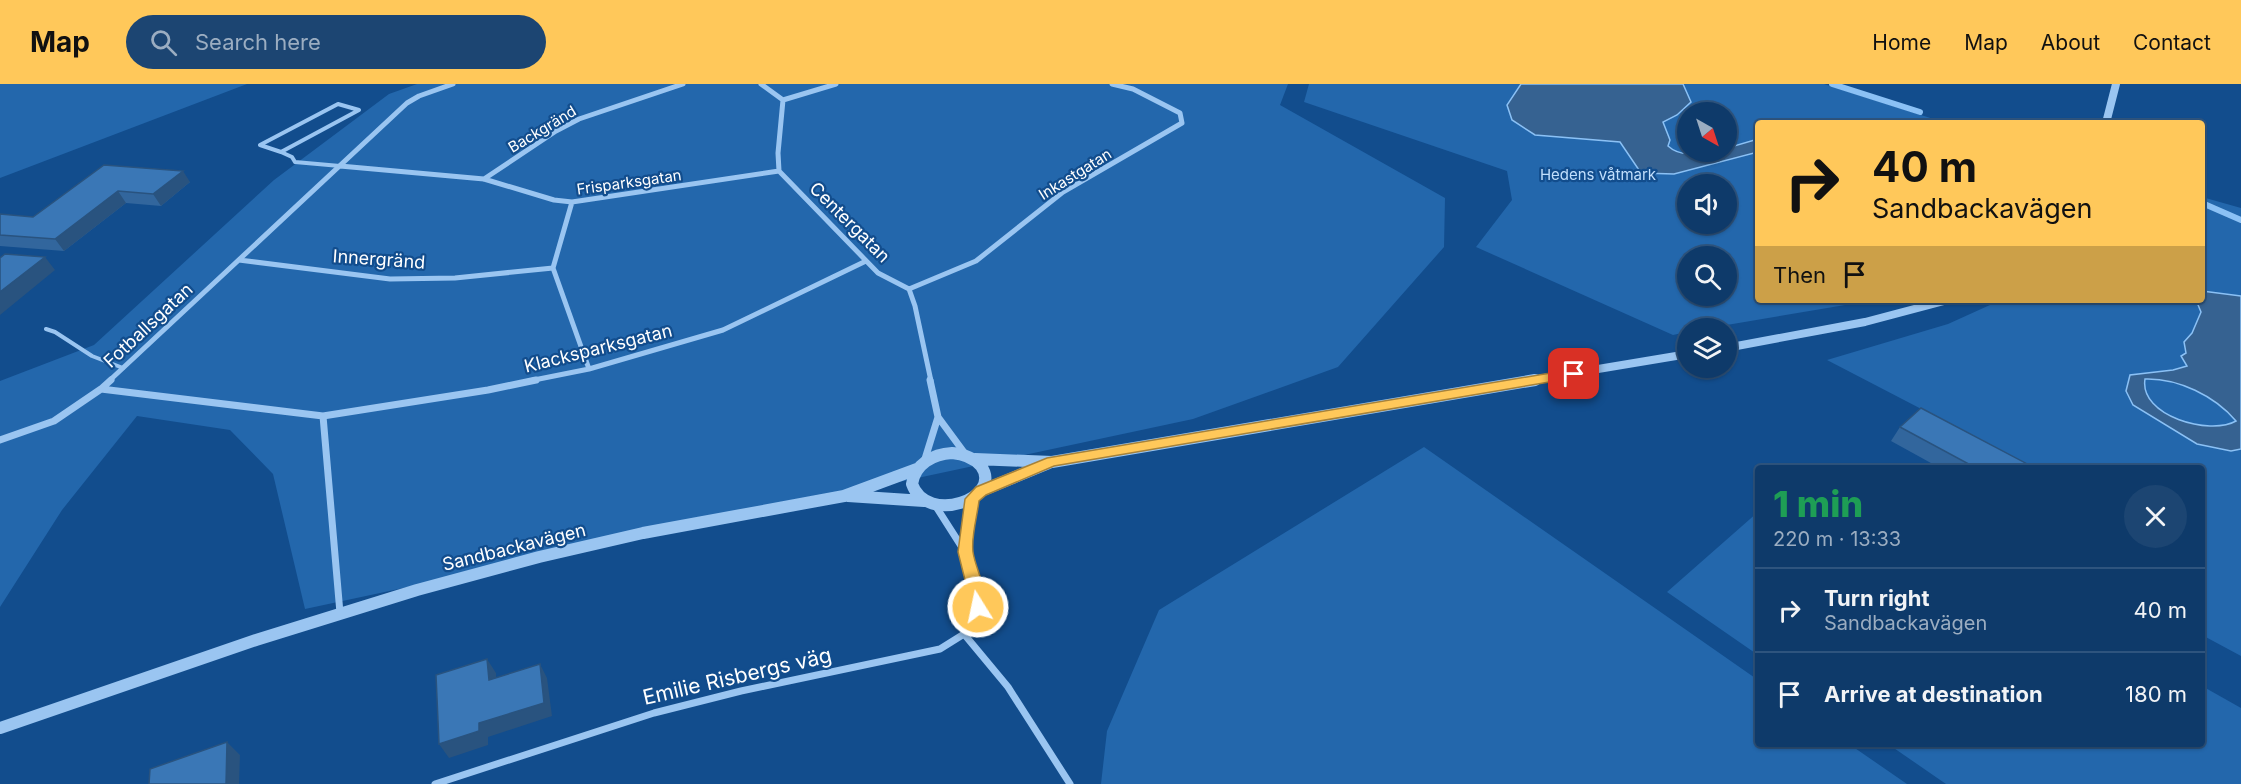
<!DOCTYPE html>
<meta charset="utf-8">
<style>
:root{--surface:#0e3a6a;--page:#1c4572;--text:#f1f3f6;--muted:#9badc1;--line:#2e547e;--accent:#ffc85a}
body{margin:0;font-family:Inter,sans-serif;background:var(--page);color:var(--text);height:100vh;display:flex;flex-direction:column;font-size:22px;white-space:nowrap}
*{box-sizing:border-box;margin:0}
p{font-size:20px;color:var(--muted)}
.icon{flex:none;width:33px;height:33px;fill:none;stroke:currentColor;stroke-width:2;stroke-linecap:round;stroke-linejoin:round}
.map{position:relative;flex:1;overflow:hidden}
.sheet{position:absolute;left:1755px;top:381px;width:450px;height:282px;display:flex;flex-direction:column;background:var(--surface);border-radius:6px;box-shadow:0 2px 4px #0004,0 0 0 2px var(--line)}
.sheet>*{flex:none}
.top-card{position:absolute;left:1755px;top:36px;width:450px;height:183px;border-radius:6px;box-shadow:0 2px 4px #0004,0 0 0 2px var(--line);background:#ffc85a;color:#111;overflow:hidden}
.needle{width:39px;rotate:141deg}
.fabs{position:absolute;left:1677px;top:18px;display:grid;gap:12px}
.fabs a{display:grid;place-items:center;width:60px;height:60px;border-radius:50%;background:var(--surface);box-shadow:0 2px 4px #0004,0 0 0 2px var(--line);font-size:30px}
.pin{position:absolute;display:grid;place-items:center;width:51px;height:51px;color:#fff;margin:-26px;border-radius:12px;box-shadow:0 3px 9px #0006}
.me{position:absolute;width:66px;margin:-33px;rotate:350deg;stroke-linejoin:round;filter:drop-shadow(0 0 4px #0008)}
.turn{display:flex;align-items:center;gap:21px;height:126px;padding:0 18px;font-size:27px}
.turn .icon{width:78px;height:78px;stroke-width:2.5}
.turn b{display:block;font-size:42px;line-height:51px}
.then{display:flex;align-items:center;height:57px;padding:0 18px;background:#0003;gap:12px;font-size:22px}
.round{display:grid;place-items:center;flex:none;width:63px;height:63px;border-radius:32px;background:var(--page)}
.headline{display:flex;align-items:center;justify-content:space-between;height:102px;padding:0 18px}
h1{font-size:36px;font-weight:800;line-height:45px;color:#1e9e55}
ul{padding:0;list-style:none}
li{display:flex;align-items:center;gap:18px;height:84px;padding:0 18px;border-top:2px solid var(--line)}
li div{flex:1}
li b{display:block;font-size:22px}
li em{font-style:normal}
header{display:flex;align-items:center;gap:36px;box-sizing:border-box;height:84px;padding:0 30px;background:var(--accent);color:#111}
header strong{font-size:28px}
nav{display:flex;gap:33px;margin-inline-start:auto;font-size:21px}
.search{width:420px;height:54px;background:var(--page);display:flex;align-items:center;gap:15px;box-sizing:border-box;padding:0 21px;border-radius:33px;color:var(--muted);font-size:22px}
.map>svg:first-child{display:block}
</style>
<header>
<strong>Map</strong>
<div class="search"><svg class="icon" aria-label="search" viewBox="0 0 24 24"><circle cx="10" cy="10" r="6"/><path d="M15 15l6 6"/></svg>Search here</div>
<nav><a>Home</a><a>Map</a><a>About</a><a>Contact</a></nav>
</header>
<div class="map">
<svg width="2241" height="700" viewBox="0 0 2241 700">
<rect width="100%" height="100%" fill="#124d8d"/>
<path fill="#2367ac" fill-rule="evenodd" d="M0,0H247L0,94Z
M417,0H1288L1280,21L1445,114L1444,163L1338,283L1193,335L305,525L273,390L230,346L137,332L62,426L0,523V297L94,261L274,96L389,10Z
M1309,0H1824L1946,39H1758V216H1875L1709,244H1688L1687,248L1673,251L1476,163L1512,116L1507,87L1304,18ZM1688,28H1726V68H1688ZM1688,100H1726V140H1688ZM1688,172H1726V212H1688Z
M2202,113L2241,124V212L2202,207Z
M2001,216H2196L2201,228L2192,249L2184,258L2187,282L2173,286L2130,291L2126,307L2231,367L2241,365V572L2202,551V384H2035L1827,276L1948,240Z
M2145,295C2180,295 2213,312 2236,337C2210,351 2139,333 2145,295Z
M1424,363L1758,596V660H1849L1907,700H1101L1107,647L1159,526Z
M1758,428V571L1667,508Z
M2202,602L2241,624V700H1946L1888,660H2202Z"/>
<path fill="#366291" stroke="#8bc1f5" stroke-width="1.5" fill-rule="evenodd" d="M1521,0H1683L1691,18L1677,31L1663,38L1670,56L1668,62C1683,76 1709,68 1726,68L1727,64L1758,55V68L1674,90L1641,89L1620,58L1535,51L1512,36L1507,21Z
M2202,207L2241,212V365L2231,367L2197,360L2133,321L2126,307L2130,291L2173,286L2187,282L2181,272L2186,269L2184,258L2192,249L2201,228L2196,216H2202ZM2145,295C2178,294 2215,312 2236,337C2210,352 2139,332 2145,295Z"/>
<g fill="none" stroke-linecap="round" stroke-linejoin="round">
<path stroke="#8bc1f5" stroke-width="6" d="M1832,0L1920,28
M2202,119L2241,136"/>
<path stroke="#9ac5f1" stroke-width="4" d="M338,20L359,26L281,68L260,61Z
M281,68L292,73L295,78L340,82
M46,245L55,248L92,272L123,284"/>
<path stroke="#9ac5f1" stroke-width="5" d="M761,0L783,16L778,69L779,87L878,189L909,205L915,222L931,297
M783,16L836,0
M340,82L484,95L554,116L572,118L779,87
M484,95L556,47L579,35L683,0
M572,118L553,184L589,285
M239,176L390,195L455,194L553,184
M909,205L976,177L1063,108L1182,39L1180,29L1133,5L1112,0
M109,297L407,19L419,12L453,0
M529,297L589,285L723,246L866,177"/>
<path stroke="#9ac5f1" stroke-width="7" d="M111,296L101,305L323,332L340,529
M930,296L938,333L966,371
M323,332L488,306L536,296
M0,356L54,337L101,305
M924,378L938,333
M965,467L972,415
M964,550L1008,603L1070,700
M435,700L654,629L741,607L940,565L964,550L978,523L974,497L965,468L935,421"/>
<path stroke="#9ac5f1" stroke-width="8" d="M2106,39L2116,0
M1726,264L1865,238L1948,216
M1526,297L1688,270"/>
<path stroke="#9ac5f1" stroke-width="12" d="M952,369C964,370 973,373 981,382C1004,414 927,442 912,400C915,380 933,370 952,369Z
M975,375L1052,378L1535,296
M981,407L1049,379
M848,412L924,417
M0,644L256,556L417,506L539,473L643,449L844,412L917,385"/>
</g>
<path fill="#32669d" d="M104,81L190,98L161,122L126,119L64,167L0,162V130L33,133Z
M1900,343L2035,384H1940L1891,357Z"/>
<path fill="#29537f" d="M183,87L190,98L161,122L153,110Z
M118,107L126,119L64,167L55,155Z
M45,173L55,186L0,231V208Z
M487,575L496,589L497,610L489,596Z
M540,580L547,594L552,632L488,653V661L449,674L439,660L479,639Z
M227,658L240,671L239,700H226Z"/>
<path fill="#3a77b6" stroke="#29537f" stroke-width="1.5" d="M104,81L183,87L153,110L118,107L55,155L0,151V130L33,133Z
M5,170L45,173L0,208V174Z
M1921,324L2035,384H1976L1900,343Z
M487,575L489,596L540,580L544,619L479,639V647L439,660L436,591Z
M227,658L226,700H149L150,685Z"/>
<path fill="#ffc85a" stroke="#a6823a" stroke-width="1.5" d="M1574,285L1579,286L1580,290L1579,293L1054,382L986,411L979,417C977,433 971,453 973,468C975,484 991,513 984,528L978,529L973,528L958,468L965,415L976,403L1047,374Z"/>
<g text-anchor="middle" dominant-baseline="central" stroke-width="4.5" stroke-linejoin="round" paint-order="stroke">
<g font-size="15" fill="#fff" stroke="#124d8d">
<text transform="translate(542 45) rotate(-31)">Backgränd</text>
<text transform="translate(1075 90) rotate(-32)">Inkastgatan</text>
<text transform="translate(629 98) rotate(-8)">Frisparksgatan</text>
</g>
<g font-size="15" fill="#c1dffd" stroke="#124d8d">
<text x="1598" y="90">Hedens våtmark</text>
</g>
<g font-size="18" fill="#fff" stroke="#124d8d">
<text transform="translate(850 138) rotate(45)">Centergatan</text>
<text transform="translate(379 175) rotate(4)">Innergränd</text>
<text transform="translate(148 241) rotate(-43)">Fotballsgatan</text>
<text transform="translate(598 264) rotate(-14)">Klacksparksgatan</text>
<text transform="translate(514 463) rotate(-14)">Sandbackavägen</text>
</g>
<g font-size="21" fill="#fff" stroke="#124d8d">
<text transform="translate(737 592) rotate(-13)">Emilie Risbergs väg</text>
</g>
</g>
</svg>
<div class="fabs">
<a><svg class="needle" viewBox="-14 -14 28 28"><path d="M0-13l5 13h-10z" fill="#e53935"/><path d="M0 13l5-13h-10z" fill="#9badc1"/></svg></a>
<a><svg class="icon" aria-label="sound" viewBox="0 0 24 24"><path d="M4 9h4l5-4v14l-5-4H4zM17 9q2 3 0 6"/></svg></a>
<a><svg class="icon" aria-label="search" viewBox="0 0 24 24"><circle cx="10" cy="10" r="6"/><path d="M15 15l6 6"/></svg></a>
<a><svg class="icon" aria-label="layers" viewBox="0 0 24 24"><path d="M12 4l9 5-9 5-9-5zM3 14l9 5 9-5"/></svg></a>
</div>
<div class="pin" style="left:1574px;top:290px;background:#d93025"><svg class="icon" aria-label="arrive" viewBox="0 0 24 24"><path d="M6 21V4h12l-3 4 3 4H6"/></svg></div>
<svg class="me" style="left:978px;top:523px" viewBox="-20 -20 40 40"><circle r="17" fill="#ffc85a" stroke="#fff" stroke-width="3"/><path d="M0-11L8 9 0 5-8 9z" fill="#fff"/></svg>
<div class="top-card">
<div class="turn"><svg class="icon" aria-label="right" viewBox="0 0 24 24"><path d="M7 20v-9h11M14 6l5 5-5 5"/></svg><div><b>40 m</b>Sandbackavägen</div></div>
<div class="then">Then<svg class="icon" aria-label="arrive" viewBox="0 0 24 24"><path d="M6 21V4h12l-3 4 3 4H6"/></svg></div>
</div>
<section class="sheet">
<div class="headline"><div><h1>1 min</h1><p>220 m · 13:33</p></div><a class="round"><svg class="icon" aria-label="close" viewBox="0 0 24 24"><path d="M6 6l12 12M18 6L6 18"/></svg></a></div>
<ul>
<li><svg class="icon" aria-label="right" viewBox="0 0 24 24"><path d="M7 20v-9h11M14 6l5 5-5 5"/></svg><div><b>Turn right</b><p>Sandbackavägen</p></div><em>40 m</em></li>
<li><svg class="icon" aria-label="arrive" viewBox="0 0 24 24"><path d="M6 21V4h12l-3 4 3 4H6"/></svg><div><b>Arrive at destination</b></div><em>180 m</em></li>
</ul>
</section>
</div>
